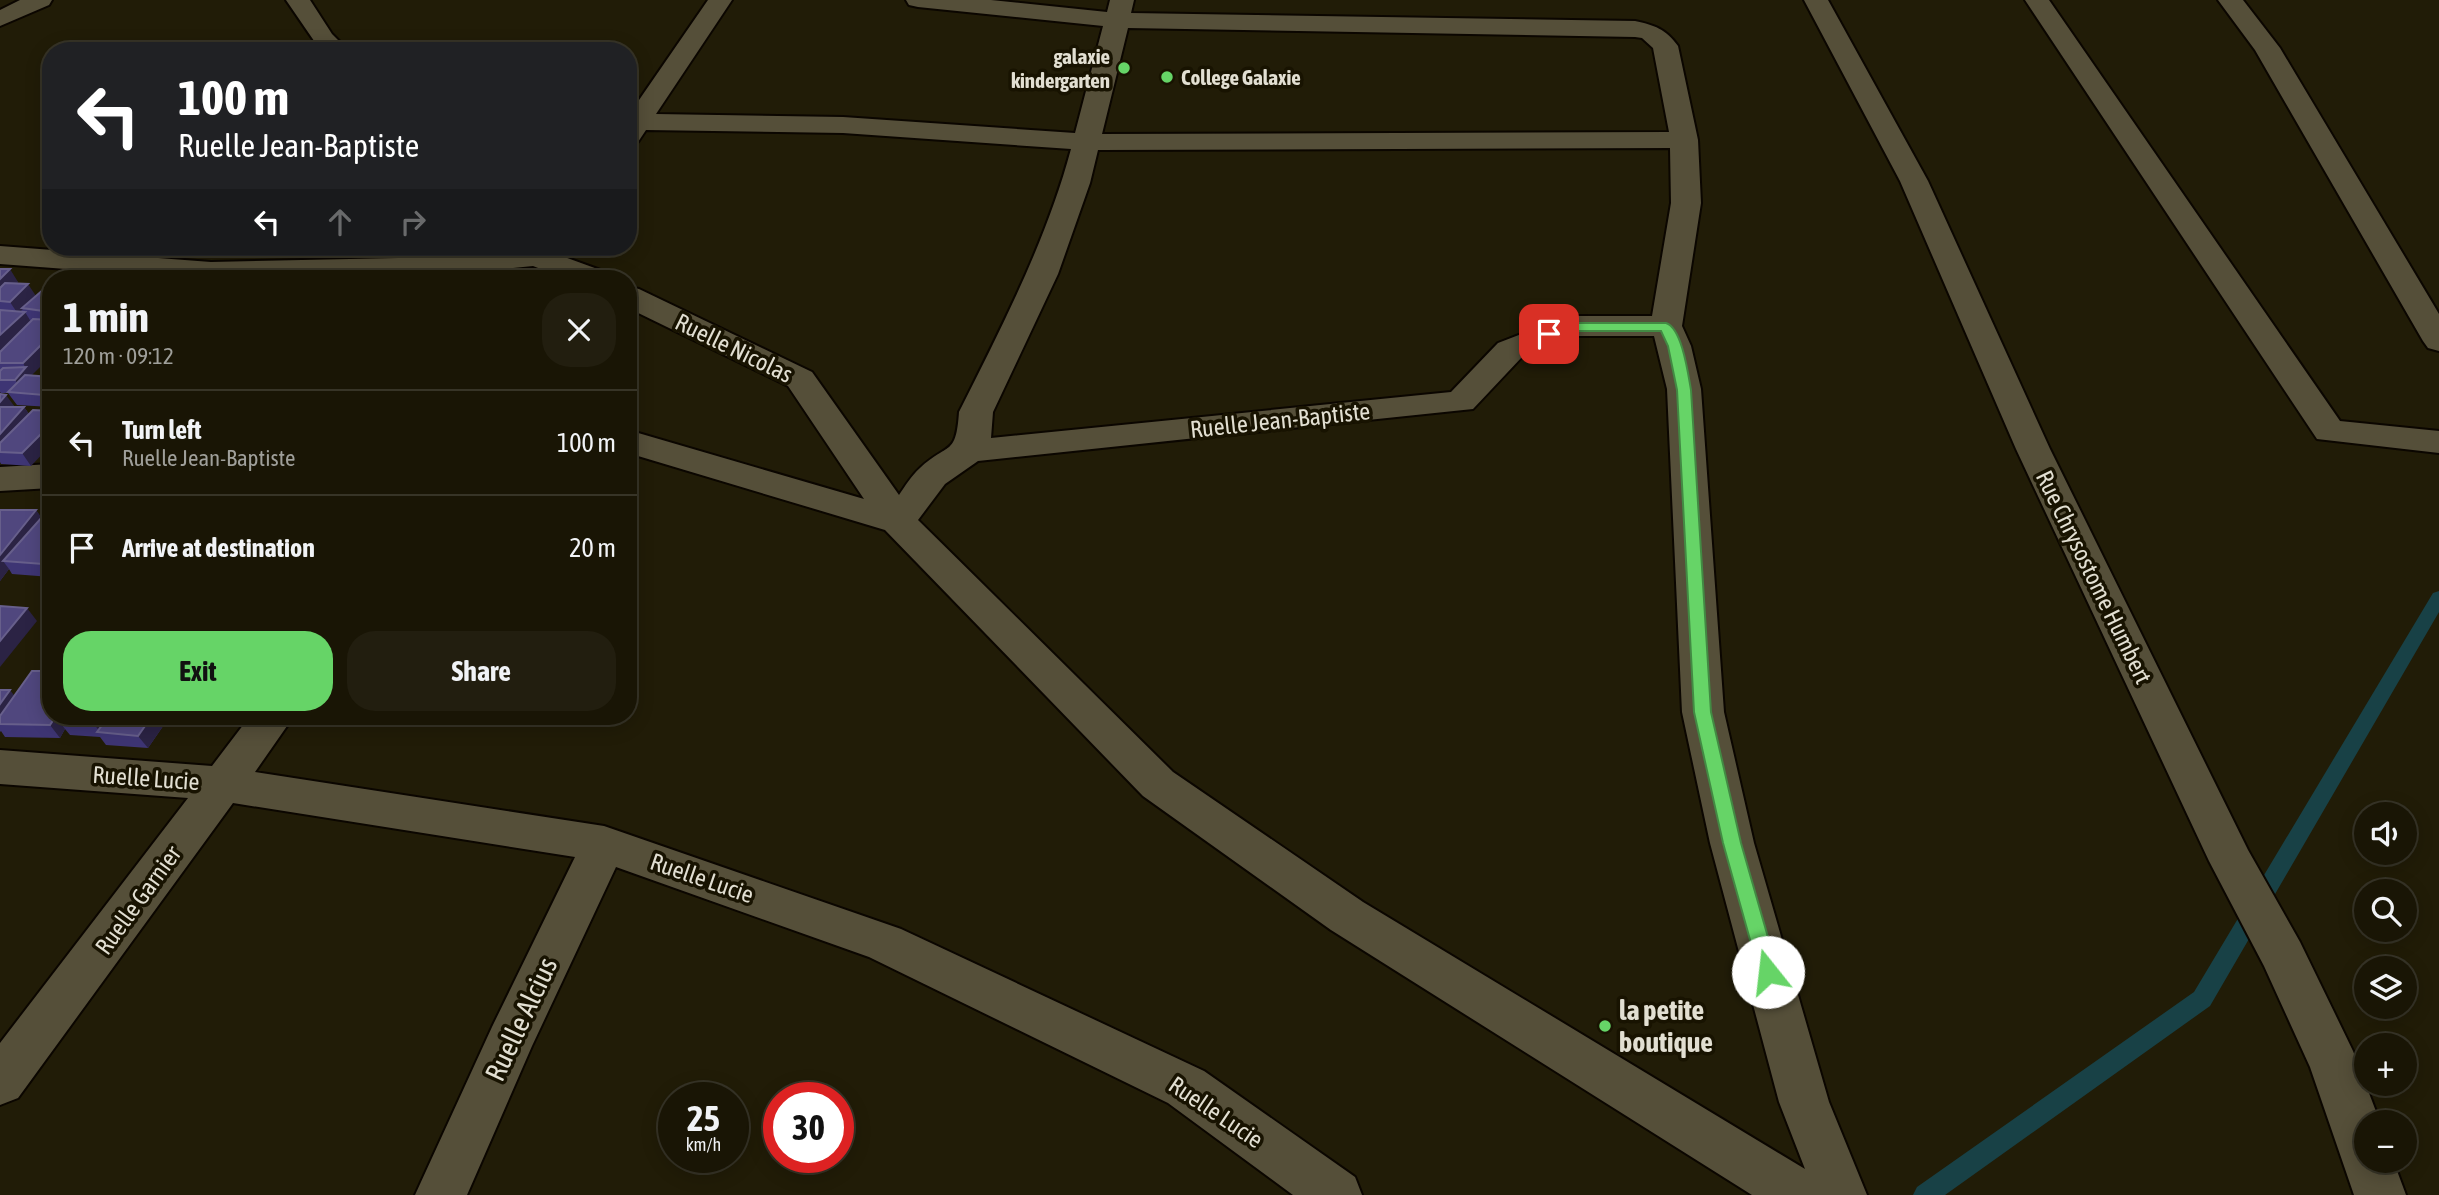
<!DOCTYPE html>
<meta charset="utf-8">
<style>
:root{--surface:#191505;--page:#221e0f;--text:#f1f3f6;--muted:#9f9f9a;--line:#373427;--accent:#66d467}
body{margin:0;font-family:"Asap Condensed",sans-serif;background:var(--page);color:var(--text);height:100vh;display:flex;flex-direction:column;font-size:26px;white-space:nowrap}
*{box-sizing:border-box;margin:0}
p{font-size:23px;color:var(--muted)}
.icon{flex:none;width:38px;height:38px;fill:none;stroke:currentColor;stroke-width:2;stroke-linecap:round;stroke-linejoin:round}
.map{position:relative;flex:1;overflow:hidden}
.sheet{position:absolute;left:42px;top:270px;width:595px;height:455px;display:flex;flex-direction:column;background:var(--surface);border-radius:28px;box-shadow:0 4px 18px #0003,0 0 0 2px var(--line)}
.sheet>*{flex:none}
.hud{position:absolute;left:42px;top:42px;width:595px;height:214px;border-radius:28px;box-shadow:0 4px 18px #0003,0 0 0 2px var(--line);background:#202124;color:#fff;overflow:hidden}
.controls{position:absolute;left:2354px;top:802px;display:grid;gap:14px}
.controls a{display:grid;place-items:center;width:63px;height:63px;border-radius:50%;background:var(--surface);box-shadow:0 4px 18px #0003,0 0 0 2px var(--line);font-size:35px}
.speed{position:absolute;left:658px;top:1082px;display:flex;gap:14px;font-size:35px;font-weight:700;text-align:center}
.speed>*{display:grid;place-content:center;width:91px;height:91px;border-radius:50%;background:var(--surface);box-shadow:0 4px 18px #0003,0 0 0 2px var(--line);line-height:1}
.speed small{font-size:18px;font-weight:400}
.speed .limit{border:10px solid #d22;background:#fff;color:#111}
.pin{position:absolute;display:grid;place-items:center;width:60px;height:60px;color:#fff;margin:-30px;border-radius:14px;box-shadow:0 4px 10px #0006}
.me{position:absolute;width:77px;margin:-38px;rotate:344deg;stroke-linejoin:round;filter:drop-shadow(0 0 5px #0008)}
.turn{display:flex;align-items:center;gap:24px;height:147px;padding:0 21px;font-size:32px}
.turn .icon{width:91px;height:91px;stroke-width:2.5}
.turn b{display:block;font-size:49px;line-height:60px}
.lanes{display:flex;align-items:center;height:66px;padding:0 21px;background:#0003;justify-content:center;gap:35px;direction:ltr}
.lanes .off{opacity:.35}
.round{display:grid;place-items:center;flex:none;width:74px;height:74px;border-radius:28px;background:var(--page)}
.summary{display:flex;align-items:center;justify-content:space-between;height:119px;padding:0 21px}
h1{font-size:42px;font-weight:700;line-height:52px}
.cta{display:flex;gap:14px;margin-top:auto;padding:14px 21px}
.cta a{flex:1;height:80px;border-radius:28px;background:var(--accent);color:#111;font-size:28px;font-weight:700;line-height:80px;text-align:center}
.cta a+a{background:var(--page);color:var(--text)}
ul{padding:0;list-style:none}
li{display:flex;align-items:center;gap:21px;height:105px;padding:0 21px;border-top:2px solid var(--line)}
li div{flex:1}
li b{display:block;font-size:26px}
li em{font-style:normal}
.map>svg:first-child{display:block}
</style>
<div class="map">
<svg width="2439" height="1195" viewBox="0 0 2439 1195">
<rect width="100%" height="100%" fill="#211c07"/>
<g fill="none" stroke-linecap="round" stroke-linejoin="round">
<path fill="#184146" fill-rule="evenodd" d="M2439,591V612L2210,1006L1945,1195H1913L1917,1187L2194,992L2433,593Z"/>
<defs>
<path id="minor" d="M20,0H52L49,5L0,26V10Z
M286,0H310L332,34L349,51H321Z
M708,0H732L656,114L843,117L1075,133L1103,26L918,7L909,5L906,0H991L1107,12L1110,0H1134L1131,13L1635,21C1654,25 1666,29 1678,46L1698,140L1701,203L1682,326L1691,346L1701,389L1724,712L1754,843L1829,1102L1867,1195H1752L1331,930L1143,796L885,530L628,453V430L864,499L788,386L628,308V287L639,289L812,372L899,495C905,486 912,475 920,468C948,442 956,457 959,412C1002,326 1046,242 1071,149L843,133L646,130L638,142L628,144V116ZM1128,28L1635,37L1642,38L1653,48L1669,132L1102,134ZM1670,148L1671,203L1652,316H1568L1498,343L1451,392L991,438L993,412L1058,274L1090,183L1098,150ZM1573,336H1654L1667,389L1682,712L1710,843L1779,1102L1805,1169L1363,902L1173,772L918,520L945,484L978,461L1473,409L1522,357Z
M1804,0H1828L1928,181L2050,449L2248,850L2300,942L2353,1051L2380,1122H2366V1160H2393L2406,1195H2354L2310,1067L2264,966L2209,861L2016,449L1900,181Z
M2025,0H2049L2340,421L2439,431V453L2317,439Z
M2218,0H2243L2280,48L2439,314V351L2428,348L2423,341L2255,50Z
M0,246L211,262L446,257L498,251L495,247H537L603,271L607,278H564L533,266L446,275L185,278L0,264Z
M51,464V488L0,491V467Z
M250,716H294L255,772L604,826L901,929L1204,1071L1355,1177L1362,1195H1293L1168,1103L869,957L616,867L532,1046L467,1195H415L492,1027L575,857L233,803L18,1098L0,1105V1043L188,798L0,784V750L212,766Z"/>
</defs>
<use href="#minor" stroke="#0b0600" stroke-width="4"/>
<use href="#minor" fill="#554f39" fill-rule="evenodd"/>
</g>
<path fill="#3e3574" d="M0,269L18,282L16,283L36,296L51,290V356L31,375L51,377V407L17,405L8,393H1L0,392Z
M0,394L15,407H24L29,414L31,466L1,464L0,462Z
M51,507V577L12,574L9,569L0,581V510H36L41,518Z
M0,690L15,696L51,716H170L148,748L106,745L100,737L70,735L65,729L60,738L5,737L1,731L0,732Z"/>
<path fill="#2b2344" d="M10,269L18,282L0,299V279Z
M355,272L357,278H351Z
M28,284L36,296L22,308L23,309L18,314L10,302Z
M25,312L33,325L0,354V335Z
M51,335V356L31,376L24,393L15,380L25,367L23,363Z
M51,388V405L44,395Z
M6,395L15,407L0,424V402Z
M24,407L33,420L0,452V434Z
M51,424V445L31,466L22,453Z
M36,510L45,522L3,561L9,569L0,581V555Z
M51,555V575L43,564Z
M27,608L37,621L0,667V641Z
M10,690L20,703L0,724V704Z
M56,716H74L60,722L65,729L60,738L50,725Z
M99,716H118L100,732L94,724Z
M152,716H170L148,748L138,736Z"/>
<path fill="#50477e" stroke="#675f8b" stroke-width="2" d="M0,269H10L0,279Z
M355,272L351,278H330L333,273Z
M5,283L28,284L10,302L0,301V288Z
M44,289L51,290V312L22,308Z
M0,310L25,312L0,335Z
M33,319L51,320V335L23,363H0V352Z
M26,367L15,380H0V371L3,368Z
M25,375L51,377V388L44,395L8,392Z
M0,394L6,395L0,402Z
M0,407H24L0,434Z
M33,410L51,411V424L22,453L0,452V443Z
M51,507V555L43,564L3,561Z
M0,510H36L0,555Z
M0,606L27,608L0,641Z
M32,671H51V716H56L50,725L0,724V716Z
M0,690H10L0,704Z
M64,716H99L94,724L60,722Z
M109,716H152L138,736L97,732Z"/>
<path fill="#66d467" stroke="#428a43" stroke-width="2" d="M1568,323H1666C1682,328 1688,373 1691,390L1711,712L1741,843L1778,972L1775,978L1768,981L1761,978L1759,972L1723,843L1694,712L1677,390L1668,346L1661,331H1570L1549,338L1542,334Z"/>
<g fill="#66d467" stroke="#181301" stroke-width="2.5">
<circle cx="1124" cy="68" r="7"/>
<circle cx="1167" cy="77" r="7"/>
<circle cx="1605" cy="1026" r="7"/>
</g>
<g text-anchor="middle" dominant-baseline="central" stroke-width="7" stroke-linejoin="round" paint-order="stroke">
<g font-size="21" font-weight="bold" fill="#e2dfd2" stroke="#181301" text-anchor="end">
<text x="1110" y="56">galaxie<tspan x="1110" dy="24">kindergarten</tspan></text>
<text x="1181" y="77" text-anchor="start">College Galaxie</text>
</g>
<g font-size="24" fill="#e2dfd2" stroke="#181301">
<text transform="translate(734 348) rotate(26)">Ruelle Nicolas</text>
<text transform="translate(1280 420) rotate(-6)">Ruelle Jean-Baptiste</text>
<text transform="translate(2094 577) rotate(64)">Rue Chrysostome Humbert</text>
<text transform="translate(146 778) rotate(4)">Ruelle Lucie</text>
<text transform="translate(702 878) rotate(19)">Ruelle Lucie</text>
<text transform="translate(138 900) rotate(-54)">Ruelle Garnier</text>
<text transform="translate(1216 1112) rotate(34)">Ruelle Lucie</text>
</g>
<g font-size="28" font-weight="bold" fill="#e2dfd2" stroke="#181301" text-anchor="start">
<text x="1619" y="1010">la petite<tspan x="1619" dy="32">boutique</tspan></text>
</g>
<g font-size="28" fill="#e2dfd2" stroke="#181301">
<text transform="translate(521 1019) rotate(-65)">Ruelle Alcius</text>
</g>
</g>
</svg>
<div class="controls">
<a><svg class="icon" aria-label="sound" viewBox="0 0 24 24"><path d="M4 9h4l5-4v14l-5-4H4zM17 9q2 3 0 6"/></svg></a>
<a><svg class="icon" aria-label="search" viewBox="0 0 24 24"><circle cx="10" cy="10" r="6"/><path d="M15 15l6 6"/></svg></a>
<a><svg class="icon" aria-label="layers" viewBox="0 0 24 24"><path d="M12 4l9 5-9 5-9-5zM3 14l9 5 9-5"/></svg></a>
<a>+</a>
<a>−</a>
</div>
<div class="speed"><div>25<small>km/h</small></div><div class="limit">30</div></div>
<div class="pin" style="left:1549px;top:334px;background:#d93025"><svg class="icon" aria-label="arrive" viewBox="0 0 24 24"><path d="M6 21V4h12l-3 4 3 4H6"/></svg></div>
<svg class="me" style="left:1768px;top:972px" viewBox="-20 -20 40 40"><circle r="19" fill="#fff"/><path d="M0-13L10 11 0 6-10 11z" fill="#66d467"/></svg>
<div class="hud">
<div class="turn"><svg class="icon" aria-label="left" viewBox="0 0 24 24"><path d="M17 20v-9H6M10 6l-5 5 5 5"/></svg><div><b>100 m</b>Ruelle Jean-Baptiste</div></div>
<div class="lanes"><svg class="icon" aria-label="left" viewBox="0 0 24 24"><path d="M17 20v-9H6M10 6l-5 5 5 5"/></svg><svg class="icon off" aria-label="ahead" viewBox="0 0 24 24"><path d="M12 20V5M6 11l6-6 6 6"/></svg><svg class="icon off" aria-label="right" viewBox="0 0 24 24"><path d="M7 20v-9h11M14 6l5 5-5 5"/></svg></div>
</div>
<section class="sheet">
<div class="summary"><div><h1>1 min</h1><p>120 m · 09:12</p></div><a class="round"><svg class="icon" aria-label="close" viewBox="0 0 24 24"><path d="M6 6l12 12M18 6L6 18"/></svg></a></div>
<ul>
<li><svg class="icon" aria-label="left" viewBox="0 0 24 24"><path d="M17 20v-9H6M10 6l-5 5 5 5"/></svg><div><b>Turn left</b><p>Ruelle Jean-Baptiste</p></div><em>100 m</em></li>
<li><svg class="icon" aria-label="arrive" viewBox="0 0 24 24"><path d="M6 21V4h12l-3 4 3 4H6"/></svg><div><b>Arrive at destination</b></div><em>20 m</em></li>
</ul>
<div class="cta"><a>Exit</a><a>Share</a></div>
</section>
</div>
